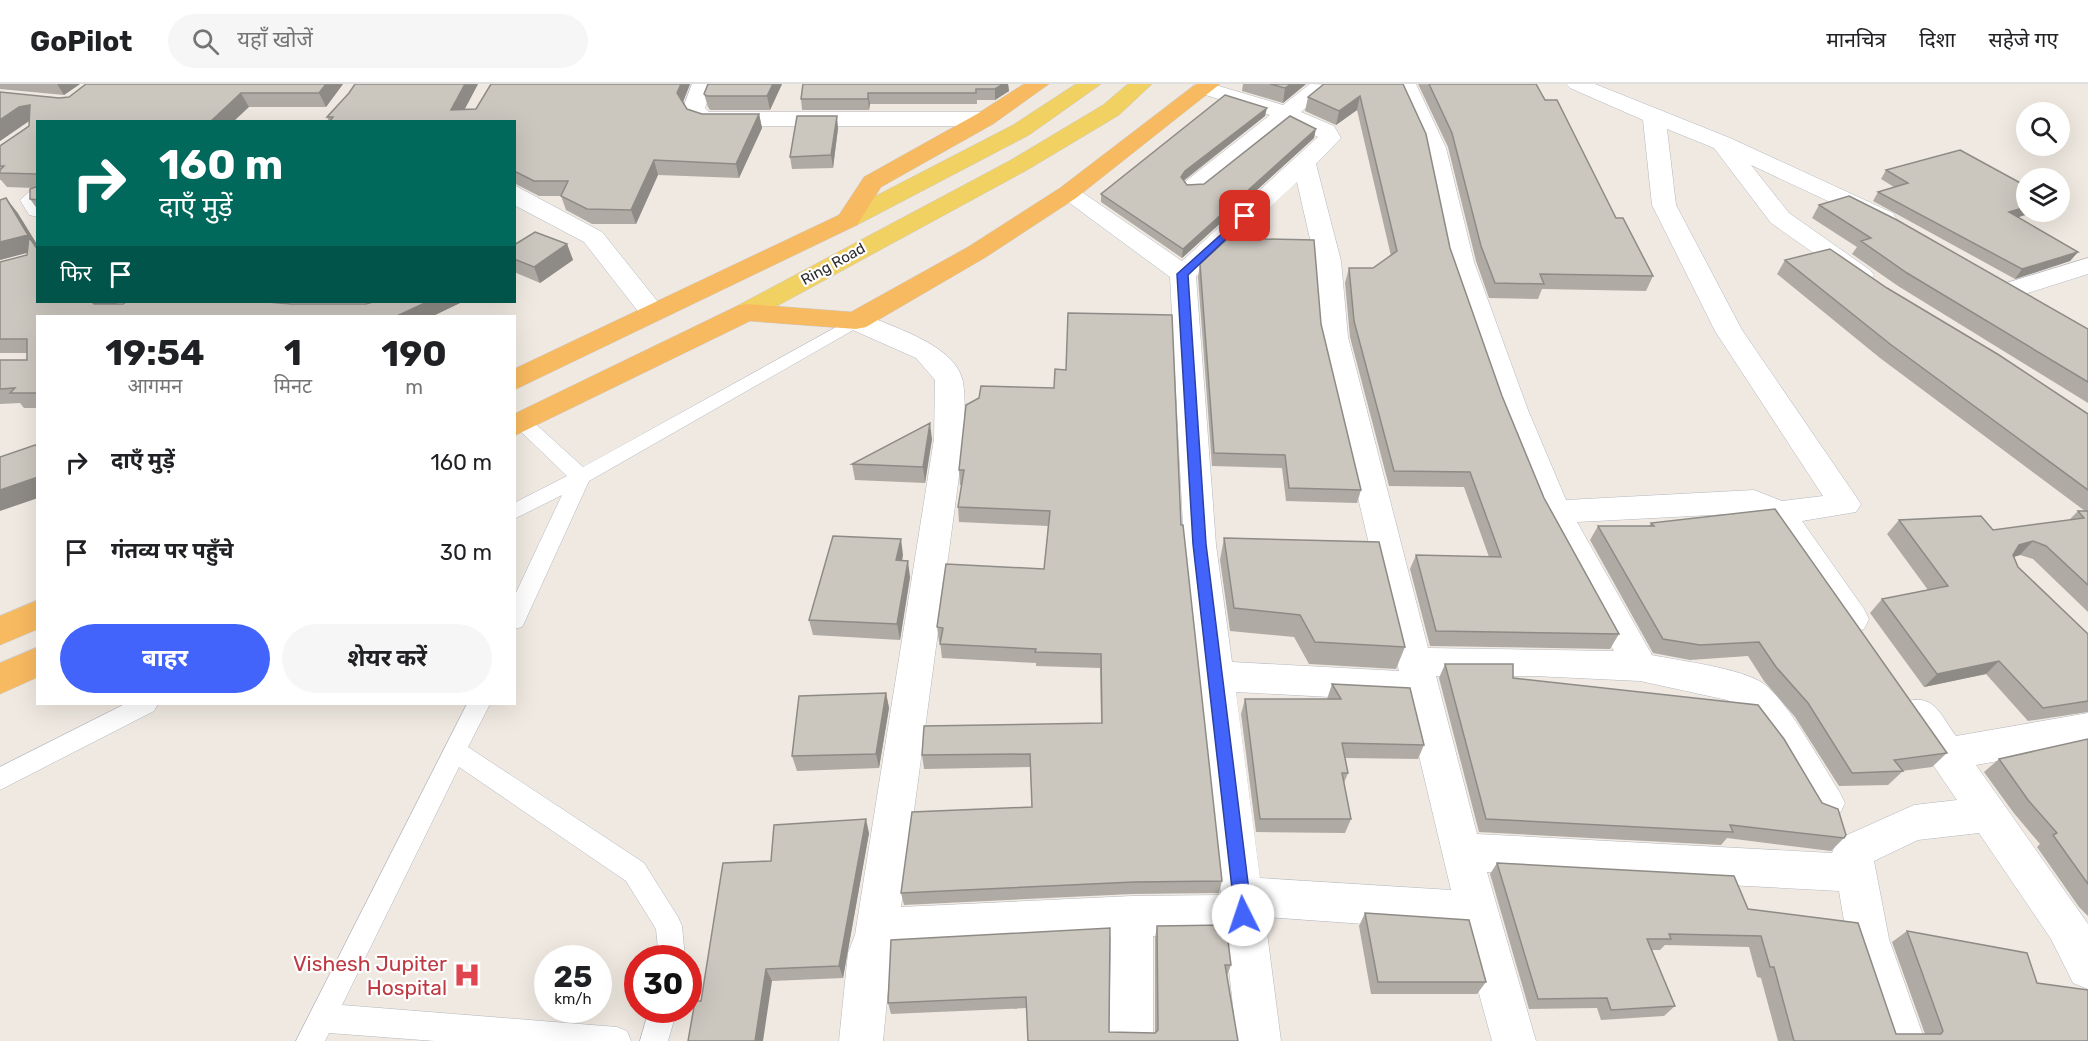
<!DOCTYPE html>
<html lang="hi">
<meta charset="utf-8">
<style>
:root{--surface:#fff;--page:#f6f6f6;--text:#202124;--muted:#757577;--line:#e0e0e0;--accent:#4264fb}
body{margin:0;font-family:Rubik,"Noto Sans Devanagari",sans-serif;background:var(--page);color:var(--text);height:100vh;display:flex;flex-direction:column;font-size:22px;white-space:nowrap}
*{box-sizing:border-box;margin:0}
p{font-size:20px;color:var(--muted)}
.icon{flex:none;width:33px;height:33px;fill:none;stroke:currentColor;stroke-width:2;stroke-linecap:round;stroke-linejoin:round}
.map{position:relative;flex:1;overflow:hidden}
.details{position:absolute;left:36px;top:231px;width:480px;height:390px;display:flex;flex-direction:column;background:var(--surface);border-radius:0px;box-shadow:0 6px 24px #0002}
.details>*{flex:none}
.banner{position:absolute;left:36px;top:36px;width:480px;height:183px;border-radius:0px;box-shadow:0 6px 24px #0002;background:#00695c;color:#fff;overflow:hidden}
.fabs{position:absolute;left:2016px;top:18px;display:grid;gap:12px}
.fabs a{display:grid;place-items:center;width:54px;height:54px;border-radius:50%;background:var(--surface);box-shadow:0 6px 24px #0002;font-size:30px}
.speed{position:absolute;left:534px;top:861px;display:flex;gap:12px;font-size:30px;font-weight:700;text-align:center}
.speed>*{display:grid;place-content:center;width:78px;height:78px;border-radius:50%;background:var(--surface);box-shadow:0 6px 24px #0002;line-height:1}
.speed small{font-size:15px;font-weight:400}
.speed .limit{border:9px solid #d22;background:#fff;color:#111}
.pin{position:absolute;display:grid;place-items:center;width:51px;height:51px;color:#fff;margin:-26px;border-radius:12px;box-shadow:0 3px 9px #0006}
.me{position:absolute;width:66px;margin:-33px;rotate:356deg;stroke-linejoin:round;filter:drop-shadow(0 0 4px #0008)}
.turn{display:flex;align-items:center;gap:21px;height:126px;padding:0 24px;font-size:27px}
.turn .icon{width:78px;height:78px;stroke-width:2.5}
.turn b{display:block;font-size:42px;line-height:51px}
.then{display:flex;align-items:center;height:57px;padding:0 24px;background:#0003;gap:12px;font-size:22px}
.eta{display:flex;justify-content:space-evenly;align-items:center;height:102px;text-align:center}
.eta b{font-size:36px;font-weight:700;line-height:42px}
.primary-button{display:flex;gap:12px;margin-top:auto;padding:12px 24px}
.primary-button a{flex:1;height:69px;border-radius:36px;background:var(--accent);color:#fff;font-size:24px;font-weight:700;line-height:69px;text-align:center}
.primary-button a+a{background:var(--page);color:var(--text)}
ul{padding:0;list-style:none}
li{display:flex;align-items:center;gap:18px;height:90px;padding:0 24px}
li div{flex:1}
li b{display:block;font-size:22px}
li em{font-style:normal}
header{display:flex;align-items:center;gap:36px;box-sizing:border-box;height:84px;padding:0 30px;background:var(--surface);border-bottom:2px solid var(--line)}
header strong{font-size:28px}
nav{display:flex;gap:33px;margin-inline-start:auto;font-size:21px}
.search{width:420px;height:54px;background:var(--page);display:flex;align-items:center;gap:15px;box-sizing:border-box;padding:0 21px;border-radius:33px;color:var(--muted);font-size:22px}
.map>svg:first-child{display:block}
</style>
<header>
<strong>GoPilot</strong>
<div class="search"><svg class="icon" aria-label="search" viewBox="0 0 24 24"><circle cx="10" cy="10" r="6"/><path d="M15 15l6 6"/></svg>यहाँ खोजें</div>
<nav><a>मानचित्र</a><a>दिशा</a><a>सहेजे गए</a></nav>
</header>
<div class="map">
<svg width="2088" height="957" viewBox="0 0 2088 957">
<rect width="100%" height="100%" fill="#efe9e1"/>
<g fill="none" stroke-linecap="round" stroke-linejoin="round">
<defs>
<path id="service" d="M856,232L862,233L865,237L862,241L589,397L525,537L522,543L514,545V513L562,411L514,435V419L567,392L515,342V334H529L583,383Z
M125,620H158L154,627L0,706V683Z
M467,620H490L468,663L644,779L678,833L682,842L685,874H659L656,845L626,797L459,683L342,921L617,943L627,947L631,957H435L329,949L325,957H296Z
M649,926H677L668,957H640Z"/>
<path id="minor" d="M692,0H714L705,24L709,28H985L993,30L996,35L993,40L985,42H705L691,37L683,24Z
M1195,0H1212L1283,21L1310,0L1333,1L1301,28L1334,42L1341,54L1316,80L1341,177L1348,253L1428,564L1614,567L1539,428L1498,326L1448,178L1424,64L1394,0H1416L1446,64L1474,178L1528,326L1566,416L1754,406L1782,417L1823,412L1715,247L1652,121L1643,36L1570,4L1566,0H1595L1730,54L1893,129L1896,134L1893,139L1884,141L1875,139L1751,81L1789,129L1870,186L1874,191L1870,196L1861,199L1852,196L1771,139L1714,64L1667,45L1676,121L1742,246L1861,420L1856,428L1802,437L1864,525L1869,535L1864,545L1852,549L1840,545L1768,437L1750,429L1577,438L1652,571C1680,577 1742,584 1764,600C1787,616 1822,681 1839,707L1845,719L1839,731L1825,736L1811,731C1793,701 1758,629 1727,616L1640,597L1534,592H1436L1477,750L1832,769L1838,755L1914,721L1957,716L1905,640L1900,629L1905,618C1934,608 1941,632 1956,652L2088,629V661L1976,681L2088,840V905L2073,899L2051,855L1979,749L1918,756L1874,777L1889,855L1925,957H1881L1847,855L1839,807L1487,788L1536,957H1492L1462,847L1265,833L1281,957H1237L1225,851L1153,852V957H1109L1111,853L892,866L883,957H839L848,869L855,851L934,355L935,296L916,274L846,243L843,237L846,231L856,229L866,231C895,244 957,262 963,298C966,316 964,337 964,355L901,823L1132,812L1221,811L1184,461L1170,193L1056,109L1060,104H1076L1182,177L1318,53L1288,38L1202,107H1186L1182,102L1186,97L1270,31L1196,8L1192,4ZM1297,98L1315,177L1320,253L1399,587L1232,578L1216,461L1196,192ZM1236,608L1406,617L1451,806L1260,794Z
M514,101L602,148L662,223L666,229L662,235L653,237L644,235L584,158L514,121Z
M38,105V133L29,131L20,116L30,107Z
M2088,174V190L2012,214L2003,212L1999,206L2003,200Z"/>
<path id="primary" d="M1076,0H1101L1029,51L857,141L848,143L839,141L836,136L839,131L1013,41Z
M1128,0H1152L1119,31L1027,86L755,234L746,236L737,234L733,228L737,222L1011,76L1103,21Z"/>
<path id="trunk" d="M1024,0H1049L993,40L881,103L857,141L514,306V285L839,131L864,93L977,30Z
M1196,0H1220L1076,114L986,173L866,243L856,245L750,237L514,352V330L737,222L746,220L851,228L968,163L1060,104Z
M38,516V545L0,561V532Z
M38,563V593L0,610V579Z"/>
</defs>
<use href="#service" stroke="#b4b7c1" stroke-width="1"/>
<use href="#minor" stroke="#b4b7c1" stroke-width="1"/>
<use href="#primary" stroke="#c9c9c9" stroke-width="1"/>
<use href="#trunk" stroke="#c9c9c9" stroke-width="1"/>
<use href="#service" fill="#fff" fill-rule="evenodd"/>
<use href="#minor" fill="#fff" fill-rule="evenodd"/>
<use href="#primary" fill="#f2d163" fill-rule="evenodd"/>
<use href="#trunk" fill="#f8ba60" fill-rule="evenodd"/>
</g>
<path fill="#afaba4" d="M0,0H80L64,11L0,5Z
M86,0H343L326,23H249L38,38V126L30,115L34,104L7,103L1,96H0V62L29,42V37L0,57V8L59,14L69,13Z
M478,0L464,26L476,25L491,0H690L683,18L687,25L702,30H759L762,44L739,94L658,91L636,140H592L566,126L561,112H539L514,99V38H329L327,33L349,9Z
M708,0H782L770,26H710L708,23L704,10Z
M803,0H1008L1009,7L995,16H977V20H870L869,26H802L801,15Z
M1243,0H1306L1283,19L1242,7Z
M1403,0L1450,164L1502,312L1544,414L1619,550L1610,565L1430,562L1410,485L1416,471L1489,473L1464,403L1389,402L1350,253L1345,199L1349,184H1373L1391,172L1357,26L1336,41L1305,27L1308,13Z
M1418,0H1536L1616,134L1653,192L1646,207L1542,205L1538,215L1489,214L1476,177L1448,63Z
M1265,32L1184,97L1187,101L1204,100L1314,54L1182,174L1101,118V110Z
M838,44L833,84L792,85L790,73Z
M1886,86L2017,133L2078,168L2070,177L2015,195L1873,117L1878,108L1894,103L1881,95Z
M1819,121L2088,245V319L1898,202L1852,170L1857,163L1812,134Z
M17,128L38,162V218H118L116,220H366L373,218H462L433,232H38V324H24L20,319L0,320V276H27V269H0V178L27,171L28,168L0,176Z
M1265,155L1321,240L1361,406L1357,419L1286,417L1282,384L1212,382L1198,193L1200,180Z
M567,160L573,176L540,199L514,188V161Z
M1785,176L1887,204L2088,330V528L2033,475L2020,471L2014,473L2018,483L2088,550V628L2028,637L1986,590L1924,603L1870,529L1882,515L1928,506L1887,450L1899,436L1993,446L2069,436L2078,427H2085L1880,274L1777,190Z
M966,321L1181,441L1222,797L1219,809L1132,810L904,821L901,809L1032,723L1030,683L924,685L922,671L1101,639L1100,584L1036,582V579L942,574L940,558H939L937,543L1044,485L1048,442L959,438L958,423L962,401H960L959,386Z
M932,355L925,399L855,396L852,380Z
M1651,439L1947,669L1932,683L1902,687H1903L1888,701L1839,702L1795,633L1764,597L1748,572L1690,576L1653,569L1590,456L1598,442H1649Z
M1224,454L1405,563L1396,585L1309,580L1294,553L1230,547L1220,476Z
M903,471L902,477L910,493L900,556L813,551L809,536Z
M1445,580L1513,594L1822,719L1844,754L1831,767L1727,754L1721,761L1479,748L1439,594Z
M1332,600L1424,661L1418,675L1345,674L1348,689L1344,699L1351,735L1345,749L1256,748L1241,630L1245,615H1327Z
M886,609L889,624L879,684L797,687L792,672Z
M2088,655V832L2079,823L2037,763L2040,760L2013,728L1984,688L1999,675Z
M869,749L843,894L772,897L701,917L771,777Z
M1497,779L1748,825L1896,950H1925L1892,858L1907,847L2037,899L2088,957H1778L1761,894L1757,893L1749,863L1665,861L1660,866H1652L1675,922L1664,932L1601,936L1597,924L1529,925L1490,790Z
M1365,829L1486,898L1477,910H1371L1359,842Z
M1157,842L1231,881L1227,892L1238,957H1028L1027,924L891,930L888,919L891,856L1109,948L1155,949V854Z"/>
<path fill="#8e8b86" d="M57,0H80L64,11Z
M326,0H343L326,23L319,9Z
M465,0H478L458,38L451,26Z
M681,0H690L681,23L677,9Z
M773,0H782L770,26L767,12Z
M1003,0H1008L1009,7L995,16V5Z
M1291,0H1306L1283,19L1285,4Z
M241,9L249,23L233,38H210Z
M868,9L870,20L869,26L868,15Z
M1360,12L1357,26L1336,41L1339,27Z
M30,21L39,35L29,37L0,57V36L19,23Z
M1267,24L1265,32L1185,95L1180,102L1181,93L1185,87Z
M759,30L762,44L739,94L736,80Z
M837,32L838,44L833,84L831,71Z
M1316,45L1314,54L1182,174L1183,165Z
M654,76L658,91L636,140L631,126Z
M6,114L17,128L38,162V166L0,176V158Z
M2026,123V128H2036L2002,138L2009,128Z
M567,160L573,176L540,199L534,183Z
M2078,168L2070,177L2015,195L2022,185Z
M92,218H118L103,232Z
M427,218H462L433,232H397Z
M930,339L932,355L925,399L923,383Z
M38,393V414L0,427V406Z
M901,455L903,471L898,492L896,476Z
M2033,457L2020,471L2006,475L2019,461Z
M908,477L910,493L900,556L897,540Z
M1999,577L1986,590L1924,603L1937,590Z
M886,609L889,624L879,684L876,670Z
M866,735L869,749L843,894L839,882Z
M766,885L772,897L763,957H755Z"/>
<path fill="#cbc7bf" stroke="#8e8b86" stroke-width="1.5" d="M86,0H326L319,9H241L210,38H38V90L0,89V86L4,82H0V62L29,42L30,21L19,23L0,36V8L59,14L69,13Z
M355,0H465L451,26L476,25L491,0H681L677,9L687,25L702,30H759L736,80L654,76L631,126L587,125L561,112L568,97H534L514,87V38H329L333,33H327L349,9Z
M708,0H773L767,12H707L704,10Z
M803,0H1003L995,5H976V9H868V15H801Z
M1270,0H1291L1285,4Z
M1324,0H1403L1426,50L1450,164L1502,312L1544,414L1619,550L1436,547L1416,471L1501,473L1470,388L1394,387L1354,237L1349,184H1373L1397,167L1360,12L1339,27L1308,13Z
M1429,0H1536L1545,16H1557L1616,134H1623L1653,192L1540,190L1544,200L1495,199L1481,162L1452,49Z
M1225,11L1267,24L1185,87L1181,93L1187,101L1204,100L1290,32L1316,45L1183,165L1101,110Z
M797,32H837L831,71L790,73Z
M1960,66L2026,102V123L2009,128L2078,168L2022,185L1878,108L1908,99L1886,86Z
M38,102V116L30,115V105Z
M1849,112L1897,136L2088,245V298L1907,189L1861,157L1871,154L1819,121Z
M6,114L28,151L0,158V116Z
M1260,125L1262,126L1265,155L1314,156L1321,240L1361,406L1289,404L1285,371L1214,369L1200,180Z
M535,148L567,160L534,183L514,175V161Z
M29,153L38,166V218H92L94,220H123L126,218H267L291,220H366L373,218H427L397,232H38V309H10L15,304L0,305V276H27V255H0V178L27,171Z
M1830,165L1887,204L1999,271L2088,330V406L1890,260L1785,176Z
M1068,229L1172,231L1181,441H1183L1222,797L1134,798L901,809L912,728L1032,723L1030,670L922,671L924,642L1102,639L1101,570L1035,568L1036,565L940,560L943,544L937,543L946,480L1044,485L1050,427L958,423L964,386H959L966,321L979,314L981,302L1054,304L1055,285L1066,286Z
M930,339L923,383L852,380Z
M38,360V393L0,406V373Z
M1775,425L1947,669L1894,676L1903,687L1852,689L1808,619L1776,583L1759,558L1700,561L1663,555L1598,442H1654L1651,439Z
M2078,427H2088V501L2046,462L2033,457L2019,461L2013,471L2018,483L2088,550V617L2043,624L1999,577L1937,590L1882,515L1948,502L1899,436L1981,432L1993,446L2084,434Z
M833,452L901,455L896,476L908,477L897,540L809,536Z
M1224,454L1379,458L1405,563L1315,558L1300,531L1234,524Z
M1445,580H1513V594L1758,621L1784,655L1822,719L1838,725L1846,751L1844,754L1730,741L1733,748L1486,735Z
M1332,600L1410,604L1424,661L1342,659L1348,689H1342L1351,735H1260L1245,615H1341Z
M886,609L876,670L792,672L799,612Z
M2088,655V800L2053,751L2057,749L2028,716L1999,675Z
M866,735L839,882L766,885L755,957H688L695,917H701L723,779L771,777L774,741Z
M1497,779L1734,792L1748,825L1858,839L1896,950H1941L1943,947L1907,847L2027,869L2037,899L2088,906V957H1794L1774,883H1770L1761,852L1669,850L1671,855H1647L1675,922L1611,926L1607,914L1538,915Z
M1365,829L1469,836L1486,898H1378Z
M1226,841L1231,881H1225L1238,957H1028L1026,913L888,919L891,856L1110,844L1109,948L1155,949L1158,946L1157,842Z"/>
<path fill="#4264fb" stroke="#2b41a3" stroke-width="1.5" d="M1245,129L1250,132L1248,134L1188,191L1206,460L1252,831L1249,837L1243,840L1237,837L1235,831L1193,460L1177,190Z"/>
<defs>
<symbol id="hospital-bare" viewBox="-9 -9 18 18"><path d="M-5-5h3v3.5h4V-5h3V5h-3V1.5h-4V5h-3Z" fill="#e0444e" stroke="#fff" stroke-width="2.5" paint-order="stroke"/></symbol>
</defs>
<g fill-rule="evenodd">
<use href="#hospital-bare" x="448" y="872" width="38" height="38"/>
</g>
<g text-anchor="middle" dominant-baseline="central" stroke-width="4.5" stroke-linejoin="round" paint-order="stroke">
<g font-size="15" fill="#2e2e2e" stroke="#fff">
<text transform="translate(833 180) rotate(-29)">Ring Road</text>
</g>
<g font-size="21" fill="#be3a42" stroke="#fff" text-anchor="end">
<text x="447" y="879">Vishesh Jupiter<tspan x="447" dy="24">Hospital</tspan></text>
</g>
</g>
</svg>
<div class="fabs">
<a><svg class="icon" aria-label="search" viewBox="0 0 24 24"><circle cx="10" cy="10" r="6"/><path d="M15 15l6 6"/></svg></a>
<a><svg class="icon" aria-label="layers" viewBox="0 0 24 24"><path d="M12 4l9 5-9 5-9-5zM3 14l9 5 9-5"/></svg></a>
</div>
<div class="speed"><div>25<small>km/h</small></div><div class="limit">30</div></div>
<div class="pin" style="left:1245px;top:132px;background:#d93025"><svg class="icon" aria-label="arrive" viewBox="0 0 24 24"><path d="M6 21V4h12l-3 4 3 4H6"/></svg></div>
<svg class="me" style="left:1243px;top:831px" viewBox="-20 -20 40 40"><circle r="19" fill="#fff"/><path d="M0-13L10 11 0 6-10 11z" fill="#4264fb"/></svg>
<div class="banner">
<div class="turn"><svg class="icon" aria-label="right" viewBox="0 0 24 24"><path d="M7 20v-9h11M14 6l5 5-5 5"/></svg><div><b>160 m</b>दाएँ मुड़ें</div></div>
<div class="then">फिर<svg class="icon" aria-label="arrive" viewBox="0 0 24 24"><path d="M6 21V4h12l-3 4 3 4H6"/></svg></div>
</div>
<section class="details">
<div class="eta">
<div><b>19:54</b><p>आगमन</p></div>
<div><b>1</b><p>मिनट</p></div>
<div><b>190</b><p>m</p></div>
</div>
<ul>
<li><svg class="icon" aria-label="right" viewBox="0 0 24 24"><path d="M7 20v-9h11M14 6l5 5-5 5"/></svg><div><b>दाएँ मुड़ें</b></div><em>160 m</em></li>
<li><svg class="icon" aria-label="arrive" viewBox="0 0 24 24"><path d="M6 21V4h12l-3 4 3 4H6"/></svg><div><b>गंतव्य पर पहुँचे</b></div><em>30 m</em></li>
</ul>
<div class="primary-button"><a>बाहर</a><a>शेयर करें</a></div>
</section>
</div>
